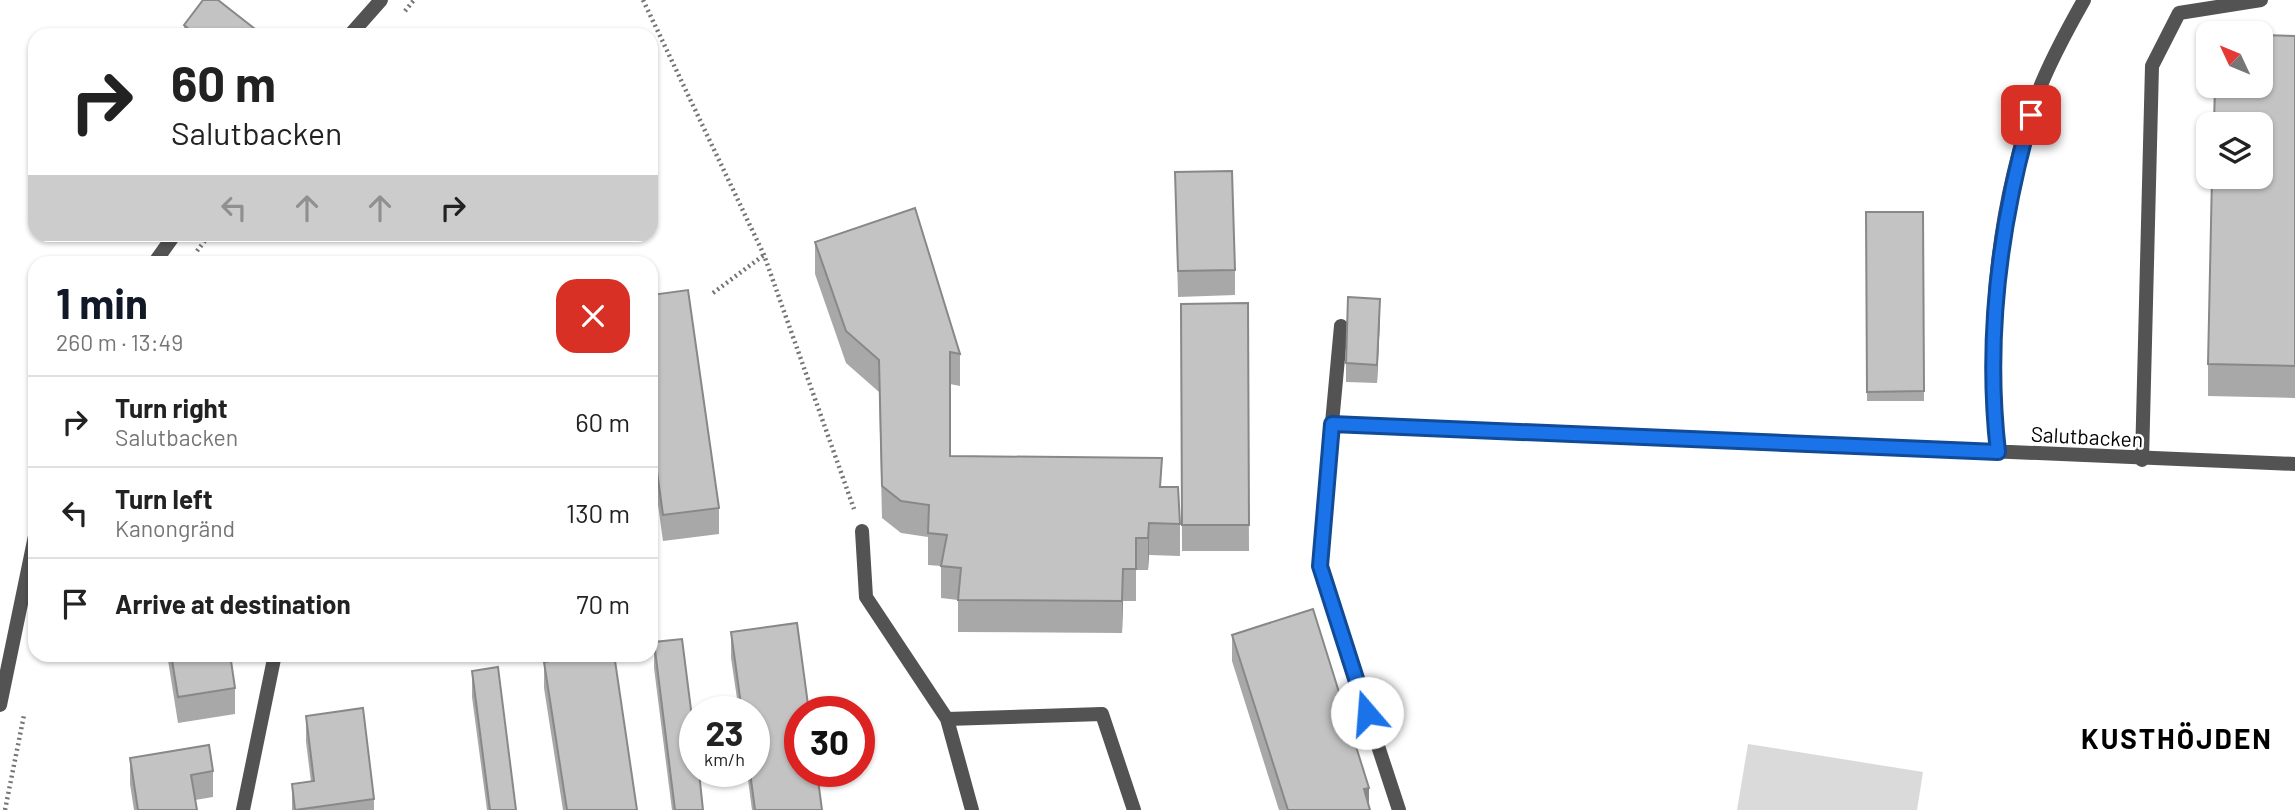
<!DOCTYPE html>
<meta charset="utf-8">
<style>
:root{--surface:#fff;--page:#f6f6f6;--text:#222;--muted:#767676;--line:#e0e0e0;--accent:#111827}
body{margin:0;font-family:Barlow,sans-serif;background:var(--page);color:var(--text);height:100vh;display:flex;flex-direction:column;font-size:26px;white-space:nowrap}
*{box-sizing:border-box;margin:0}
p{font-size:23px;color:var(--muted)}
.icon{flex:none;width:38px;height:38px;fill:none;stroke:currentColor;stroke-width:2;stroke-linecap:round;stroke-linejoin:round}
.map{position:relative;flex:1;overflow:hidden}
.details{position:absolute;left:28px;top:256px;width:630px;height:406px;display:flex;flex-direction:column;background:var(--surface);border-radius:21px;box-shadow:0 2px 5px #0004}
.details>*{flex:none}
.banner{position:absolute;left:28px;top:28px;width:630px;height:214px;border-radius:21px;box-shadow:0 2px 5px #0004;background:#fff;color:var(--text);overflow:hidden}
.needle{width:46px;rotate:314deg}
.tools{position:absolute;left:2196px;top:21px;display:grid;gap:14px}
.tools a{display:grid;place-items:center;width:77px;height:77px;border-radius:14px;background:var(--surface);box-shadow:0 2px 5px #0004;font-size:35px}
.speed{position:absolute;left:679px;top:696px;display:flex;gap:14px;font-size:35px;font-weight:700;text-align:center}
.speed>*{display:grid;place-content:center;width:91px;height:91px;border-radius:50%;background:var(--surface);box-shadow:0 2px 5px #0004;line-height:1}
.speed small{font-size:18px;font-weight:400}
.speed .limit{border:10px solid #d22;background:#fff;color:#111}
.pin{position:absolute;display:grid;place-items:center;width:60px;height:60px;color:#fff;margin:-30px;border-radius:14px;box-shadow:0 4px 10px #0006}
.me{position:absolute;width:77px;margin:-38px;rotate:342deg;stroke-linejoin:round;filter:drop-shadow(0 0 5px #0008)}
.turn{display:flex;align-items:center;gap:24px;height:147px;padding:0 28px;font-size:32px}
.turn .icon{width:91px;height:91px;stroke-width:2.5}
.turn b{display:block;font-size:49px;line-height:60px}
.lanes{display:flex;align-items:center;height:66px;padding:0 28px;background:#0003;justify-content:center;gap:35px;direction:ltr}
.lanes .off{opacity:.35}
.round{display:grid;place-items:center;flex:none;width:74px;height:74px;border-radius:21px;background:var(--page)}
.overview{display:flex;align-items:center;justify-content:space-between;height:119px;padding:0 28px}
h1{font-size:42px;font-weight:700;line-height:52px;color:var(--accent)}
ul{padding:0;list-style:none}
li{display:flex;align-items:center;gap:21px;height:91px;padding:0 28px;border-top:2px solid var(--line)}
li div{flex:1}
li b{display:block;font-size:26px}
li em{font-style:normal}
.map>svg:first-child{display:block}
</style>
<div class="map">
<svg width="2295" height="810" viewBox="0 0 2295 810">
<rect width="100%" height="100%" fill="#fff"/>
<path fill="#dadada" d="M1748,744L1923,772L1917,810H1737Z"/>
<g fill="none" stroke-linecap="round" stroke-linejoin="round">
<path stroke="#757575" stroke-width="4.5" stroke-dasharray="2 3.5" stroke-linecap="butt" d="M643,0L764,255L854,509
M405,11L414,0
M197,251L210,234
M713,293L764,255
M5,810L24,715"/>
<path stroke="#535353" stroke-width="14" d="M1332,423L1341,326
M2142,460L2152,66L2179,13L2261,0
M862,531L866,597L947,719
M972,810L947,719L1102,714L1134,810"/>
<path stroke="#535353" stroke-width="14" d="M350,35L381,0
M155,262L175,234
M1999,452C1984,334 1996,208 2037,95C2049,63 2067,30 2084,0
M0,705L35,536
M243,810L275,654
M1399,810L1319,566L1332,423L2295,464"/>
</g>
<path fill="#a8a8a8" d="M184,25L259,35H184Z
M2295,36V398L2208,396V364Z
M1175,172L1235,270V295L1178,297Z
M1866,212H1923L1924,401H1867Z
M815,242L960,354V386L950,384V456L1162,487L1180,524V556L1149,555L1148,570H1136V601H1123L1122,633L958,632V600L941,598V566L928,565V537L901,533L882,518L879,392L846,363L815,274Z
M651,295L719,508V534L663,541L651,454Z
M1248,303L1249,551H1182L1181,304Z
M1380,317L1377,383L1346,382V363Z
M731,632L822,810H752L747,772H754V712H739L731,658Z
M1232,635L1369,806L1370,810H1279L1232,661Z
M654,642L703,810H672L654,668Z
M167,654H230L235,688V714L178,723Z
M544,662L637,810H563L544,688Z
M472,671L516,810H487L472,697Z
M306,716L374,799V810H292V784L311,782L306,742Z
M130,758L213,771V797L195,800L197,810H134L130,784Z"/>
<path fill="#888" d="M1380,299V317L1377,383V365Z
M1149,523V555L1148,570V538Z
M1123,569V601L1122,633V601Z
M1369,788V810L1364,789Z"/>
<path fill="#c3c3c3" stroke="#888" stroke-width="2" d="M203,0H218L259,32L257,35H194L195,34L184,25Z
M2261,35L2295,36V366L2208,364L2212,177H2261V124H2214L2215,86H2261Z
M1232,171L1235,270L1178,271L1175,172Z
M915,208L960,354L950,352V456L1162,458L1160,487H1178L1180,524L1149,523L1148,538H1136V569H1123L1122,601L958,600L961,568L941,566L947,535L928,533L929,505L901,501L882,486L879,360L846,331L815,242Z
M1866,212H1923L1924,391L1867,392Z
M688,290L719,508L663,515L651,428V295Z
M1348,297L1380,299L1377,365L1346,363Z
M1248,303L1249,525H1182L1181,304Z
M1313,609L1369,788L1364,789L1370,810H1288L1232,635Z
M797,623L809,712H800V772H817L822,810H755L750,772H754V712H742L731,632Z
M682,639L695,741V772H699L703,810H675L654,642Z
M171,654H230L235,688L178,697Z
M591,654H614L637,810H567L544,662Z
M498,667L516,810H490L472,671Z
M363,708L374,799L295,810L292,784L314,781L306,716Z
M209,745L213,771L191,775L197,810H138L130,758Z"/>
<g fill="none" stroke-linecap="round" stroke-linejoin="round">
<defs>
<path id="route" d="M1367,713L1320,566L1332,424L1998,452C1985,338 1999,226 2031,115"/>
</defs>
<use href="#route" stroke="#114b97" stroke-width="18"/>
<use href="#route" stroke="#1a73e8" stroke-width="12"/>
</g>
<g text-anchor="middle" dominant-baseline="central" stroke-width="5" stroke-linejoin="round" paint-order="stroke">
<g font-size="21" fill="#000" stroke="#fff">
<text transform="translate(2087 436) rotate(3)">Salutbacken</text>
</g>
<g font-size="28" font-weight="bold" letter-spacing="2" fill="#000" stroke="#fff">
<text x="2177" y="738">KUSTHÖJDEN</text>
</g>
</g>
</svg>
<div class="tools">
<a><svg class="needle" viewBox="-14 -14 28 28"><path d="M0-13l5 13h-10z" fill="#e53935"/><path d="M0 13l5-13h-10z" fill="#767676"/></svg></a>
<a><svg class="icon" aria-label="layers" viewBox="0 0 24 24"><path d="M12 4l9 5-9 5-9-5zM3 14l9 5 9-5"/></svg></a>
</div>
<div class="speed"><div>23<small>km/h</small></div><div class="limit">30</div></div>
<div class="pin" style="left:2031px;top:115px;background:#d93025"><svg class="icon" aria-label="arrive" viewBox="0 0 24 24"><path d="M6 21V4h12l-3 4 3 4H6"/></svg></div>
<svg class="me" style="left:1367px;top:713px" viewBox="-20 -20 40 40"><circle r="19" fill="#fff"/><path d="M0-13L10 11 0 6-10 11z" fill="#1a73e8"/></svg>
<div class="banner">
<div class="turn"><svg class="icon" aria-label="right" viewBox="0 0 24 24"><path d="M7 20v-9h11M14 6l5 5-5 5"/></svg><div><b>60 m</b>Salutbacken</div></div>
<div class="lanes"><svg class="icon off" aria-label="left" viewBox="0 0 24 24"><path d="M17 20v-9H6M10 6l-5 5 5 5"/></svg><svg class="icon off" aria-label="ahead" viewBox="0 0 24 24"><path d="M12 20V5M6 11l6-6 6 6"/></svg><svg class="icon off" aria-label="ahead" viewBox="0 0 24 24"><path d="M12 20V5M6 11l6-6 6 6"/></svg><svg class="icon" aria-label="right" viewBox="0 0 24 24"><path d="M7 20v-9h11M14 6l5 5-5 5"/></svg></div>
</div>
<section class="details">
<div class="overview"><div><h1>1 min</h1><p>260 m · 13:49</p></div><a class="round" style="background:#d93025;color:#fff"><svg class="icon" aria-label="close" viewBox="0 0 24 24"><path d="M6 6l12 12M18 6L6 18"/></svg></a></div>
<ul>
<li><svg class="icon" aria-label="right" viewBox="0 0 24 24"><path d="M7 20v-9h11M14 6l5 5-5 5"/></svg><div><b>Turn right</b><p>Salutbacken</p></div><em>60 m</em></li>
<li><svg class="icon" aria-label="left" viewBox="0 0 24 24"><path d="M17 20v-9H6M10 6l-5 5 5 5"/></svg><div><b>Turn left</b><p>Kanongränd</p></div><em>130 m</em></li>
<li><svg class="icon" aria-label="arrive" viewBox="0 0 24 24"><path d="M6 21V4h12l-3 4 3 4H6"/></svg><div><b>Arrive at destination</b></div><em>70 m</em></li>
</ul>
</section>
</div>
